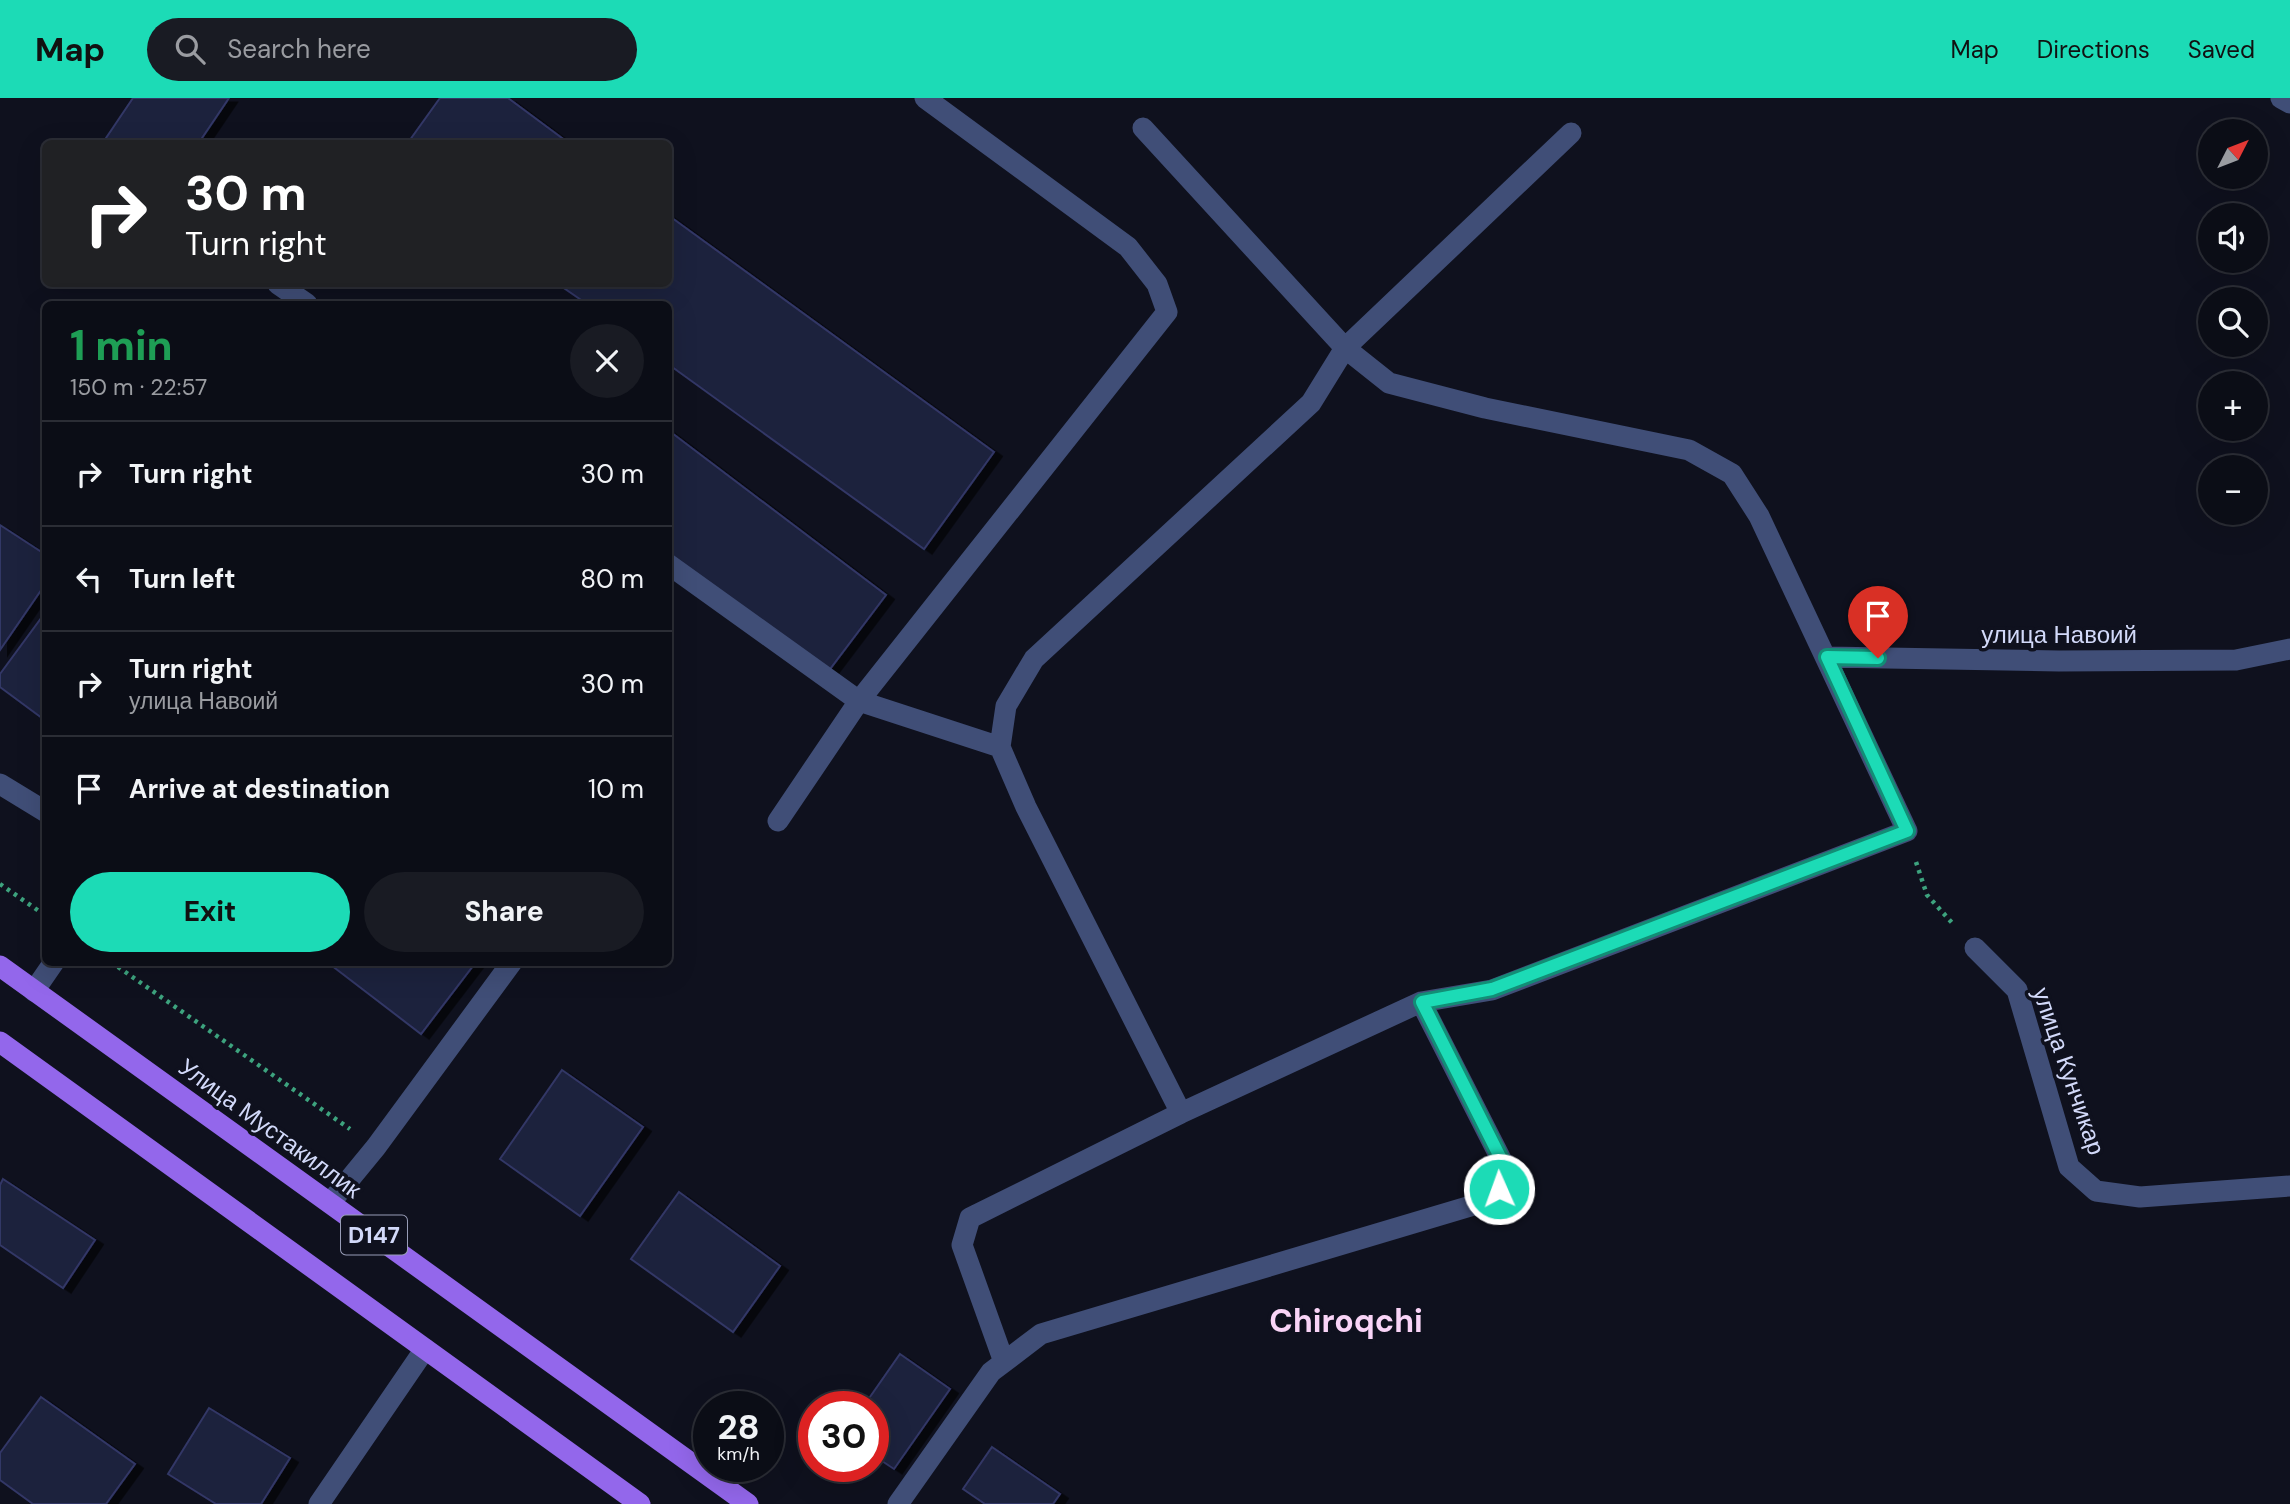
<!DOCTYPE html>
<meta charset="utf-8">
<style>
:root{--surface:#0b0d16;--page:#191b23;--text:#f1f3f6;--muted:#9a9ca1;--line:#2b2d35;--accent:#1cdbb6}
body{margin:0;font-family:"DM Sans",sans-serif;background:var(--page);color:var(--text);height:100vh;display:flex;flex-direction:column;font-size:26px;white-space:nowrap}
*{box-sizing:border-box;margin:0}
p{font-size:23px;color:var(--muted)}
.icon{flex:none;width:38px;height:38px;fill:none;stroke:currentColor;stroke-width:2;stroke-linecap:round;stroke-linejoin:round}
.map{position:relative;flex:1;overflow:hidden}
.drawer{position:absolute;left:42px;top:203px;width:630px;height:665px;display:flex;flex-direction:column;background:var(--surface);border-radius:10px;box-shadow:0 7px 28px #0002,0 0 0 2px var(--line)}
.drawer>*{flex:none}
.guide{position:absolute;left:42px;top:42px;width:630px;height:147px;border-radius:10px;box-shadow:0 7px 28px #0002,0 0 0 2px var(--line);background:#202124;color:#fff;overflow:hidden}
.needle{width:46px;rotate:48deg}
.fabs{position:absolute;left:2198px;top:21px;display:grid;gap:14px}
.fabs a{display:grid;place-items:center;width:70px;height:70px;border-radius:50%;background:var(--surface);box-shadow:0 7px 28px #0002,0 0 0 2px var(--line);font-size:35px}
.speed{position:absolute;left:693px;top:1293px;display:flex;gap:14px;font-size:35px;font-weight:700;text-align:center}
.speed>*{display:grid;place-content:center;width:91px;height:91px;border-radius:50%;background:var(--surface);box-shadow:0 7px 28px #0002,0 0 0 2px var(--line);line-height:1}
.speed small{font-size:18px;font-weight:400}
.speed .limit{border:10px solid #d22;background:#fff;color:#111}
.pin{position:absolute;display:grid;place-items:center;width:60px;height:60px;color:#fff;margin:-72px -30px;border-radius:50% 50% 50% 0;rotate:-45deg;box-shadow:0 0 7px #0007}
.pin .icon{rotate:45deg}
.me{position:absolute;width:77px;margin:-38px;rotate:358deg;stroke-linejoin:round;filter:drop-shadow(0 0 5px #0008)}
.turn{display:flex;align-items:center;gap:24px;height:147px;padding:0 28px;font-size:32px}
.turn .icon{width:91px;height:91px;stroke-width:2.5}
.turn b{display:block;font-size:49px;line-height:60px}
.round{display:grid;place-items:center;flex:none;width:74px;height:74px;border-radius:37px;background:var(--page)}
.overview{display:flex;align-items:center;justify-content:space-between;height:119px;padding:0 28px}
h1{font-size:42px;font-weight:800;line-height:52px;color:#1e9e55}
.button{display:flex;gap:14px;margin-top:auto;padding:14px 28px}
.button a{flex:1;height:80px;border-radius:42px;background:var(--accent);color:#111;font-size:28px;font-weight:800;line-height:80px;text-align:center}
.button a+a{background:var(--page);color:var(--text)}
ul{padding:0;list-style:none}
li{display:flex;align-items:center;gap:21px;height:105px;padding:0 28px;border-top:2px solid var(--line)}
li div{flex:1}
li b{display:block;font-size:26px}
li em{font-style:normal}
header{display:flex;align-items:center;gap:42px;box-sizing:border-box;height:98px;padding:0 35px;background:var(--accent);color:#111}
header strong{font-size:33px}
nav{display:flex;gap:38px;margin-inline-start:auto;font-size:24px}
.search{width:490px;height:63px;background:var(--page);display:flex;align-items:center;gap:18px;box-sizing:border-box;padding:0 24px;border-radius:38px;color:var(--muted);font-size:26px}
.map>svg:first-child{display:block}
</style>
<header>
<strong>Map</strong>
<div class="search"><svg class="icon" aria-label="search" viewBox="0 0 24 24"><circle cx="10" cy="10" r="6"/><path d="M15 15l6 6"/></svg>Search here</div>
<nav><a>Map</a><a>Directions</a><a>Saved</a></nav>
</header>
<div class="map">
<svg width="2290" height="1406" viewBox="0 0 2290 1406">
<defs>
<filter id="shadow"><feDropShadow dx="8" dy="4.5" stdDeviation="0" flood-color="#0009"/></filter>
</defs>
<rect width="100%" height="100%" fill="#0f111e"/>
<path fill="#1e203d" stroke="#323766" stroke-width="2" filter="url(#shadow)" d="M133,0H229L198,46H102Z
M440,0H508L570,46H407Z
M668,117L994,354L924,451L668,266V206H587L558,186H668Z
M668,332L886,497L827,575L668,456Z
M0,427L46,457V485L0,552Z
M42,519L46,522V623L0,589V576Z
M327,864H476L421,936Z
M562,972L643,1029L580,1118L500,1061Z
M3,1081L95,1142L63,1190L0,1147V1087Z
M679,1094L780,1168L733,1234L631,1161Z
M900,1256L950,1291L894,1371L873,1357V1309H863Z
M41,1299L135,1366L106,1406H33L0,1382V1355Z
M209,1310L290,1360L261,1406H216L168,1376Z
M992,1349L1060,1396L1053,1406H985L963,1391Z"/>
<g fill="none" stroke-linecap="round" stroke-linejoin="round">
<path stroke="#3da37e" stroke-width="4.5" stroke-dasharray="3.5 5" stroke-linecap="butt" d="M1916,764L1927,797L1954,827
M0,786L46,818
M111,864L350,1031"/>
<path stroke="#404e77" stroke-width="21" d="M2281,0L2290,5
M278,186L307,206
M668,466L859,603L1000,649
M1827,559L2059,563L2236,562L2290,551
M0,686L46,714
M778,723L859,603L1167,214L1157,186L1128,149L925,0
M1975,850L2017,892L2069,1069L2096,1093L2140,1099L2290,1088
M34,893L54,864
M1181,1015L1026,709L1000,649L1006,608L1034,561L1311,305L1345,250L1571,35
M330,1105L376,1049L512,864
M1004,1264L962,1147L970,1120L1181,1015L1421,904L1492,892L1907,733L1759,418L1732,376L1689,352L1485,310L1389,285L1345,250L1143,30
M319,1406L425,1251
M898,1406L991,1274L1041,1236L1484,1104L1499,1091L1503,1065L1421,904"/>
<path stroke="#9367eb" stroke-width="21" d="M0,868L748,1406
M0,944L640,1406"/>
</g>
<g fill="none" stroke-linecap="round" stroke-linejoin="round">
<defs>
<path id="route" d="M1499,1091L1503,1065L1422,904L1492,891L1907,733L1827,559L1878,560"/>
</defs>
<use href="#route" stroke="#128e76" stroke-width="18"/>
<use href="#route" stroke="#1cdbb6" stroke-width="12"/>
</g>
<g text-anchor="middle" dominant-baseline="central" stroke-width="7" stroke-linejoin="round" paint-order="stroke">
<rect fill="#0f111e" stroke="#989db7" stroke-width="2" x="341" y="1117.5" width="66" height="39" rx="5"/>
<g font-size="23" font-weight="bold" fill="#d2d9f9">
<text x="374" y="1137">D147</text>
</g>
<g font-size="24" fill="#d2d9f9" stroke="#0f111e">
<text x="2059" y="536">улица Навоий</text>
<text transform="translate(2069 973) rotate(71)">улица Кунчикар</text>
<text transform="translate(270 1030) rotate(36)">Улица Мустакиллик</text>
</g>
<g font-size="32" font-weight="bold" fill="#f9d4f7" stroke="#0f111e">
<text x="1346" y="1223">Chiroqchi</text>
</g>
</g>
</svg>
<div class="fabs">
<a><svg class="needle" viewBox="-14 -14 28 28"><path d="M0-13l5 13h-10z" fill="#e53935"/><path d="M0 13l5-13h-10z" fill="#9a9ca1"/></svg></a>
<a><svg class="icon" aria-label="sound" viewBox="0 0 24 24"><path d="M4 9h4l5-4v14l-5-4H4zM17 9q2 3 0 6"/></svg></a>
<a><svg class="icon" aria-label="search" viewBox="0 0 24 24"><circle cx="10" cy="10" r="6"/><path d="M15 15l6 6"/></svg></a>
<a>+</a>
<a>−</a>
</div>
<div class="speed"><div>28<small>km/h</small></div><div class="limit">30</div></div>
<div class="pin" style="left:1878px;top:560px;background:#d93025"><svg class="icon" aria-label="arrive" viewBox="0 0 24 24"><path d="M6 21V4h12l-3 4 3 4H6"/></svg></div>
<svg class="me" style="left:1499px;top:1091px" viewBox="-20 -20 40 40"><circle r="17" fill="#1cdbb6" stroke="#fff" stroke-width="3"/><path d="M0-11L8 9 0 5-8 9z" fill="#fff"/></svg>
<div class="guide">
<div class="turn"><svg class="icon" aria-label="right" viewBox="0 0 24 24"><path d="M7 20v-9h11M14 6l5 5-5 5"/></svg><div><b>30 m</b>Turn right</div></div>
</div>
<section class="drawer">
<div class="overview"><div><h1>1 min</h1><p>150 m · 22:57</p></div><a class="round"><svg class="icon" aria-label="close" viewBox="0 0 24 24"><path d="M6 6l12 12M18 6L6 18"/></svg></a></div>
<ul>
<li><svg class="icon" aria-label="right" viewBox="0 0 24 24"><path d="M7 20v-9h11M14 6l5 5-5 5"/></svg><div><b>Turn right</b></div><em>30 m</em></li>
<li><svg class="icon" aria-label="left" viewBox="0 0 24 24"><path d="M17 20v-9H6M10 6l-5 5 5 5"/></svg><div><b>Turn left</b></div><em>80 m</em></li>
<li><svg class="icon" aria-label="right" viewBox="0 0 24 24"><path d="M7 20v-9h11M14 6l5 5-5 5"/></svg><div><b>Turn right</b><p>улица Навоий</p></div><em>30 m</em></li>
<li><svg class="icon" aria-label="arrive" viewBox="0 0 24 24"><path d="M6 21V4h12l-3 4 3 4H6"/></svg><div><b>Arrive at destination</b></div><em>10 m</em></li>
</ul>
<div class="button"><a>Exit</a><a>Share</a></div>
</section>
</div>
